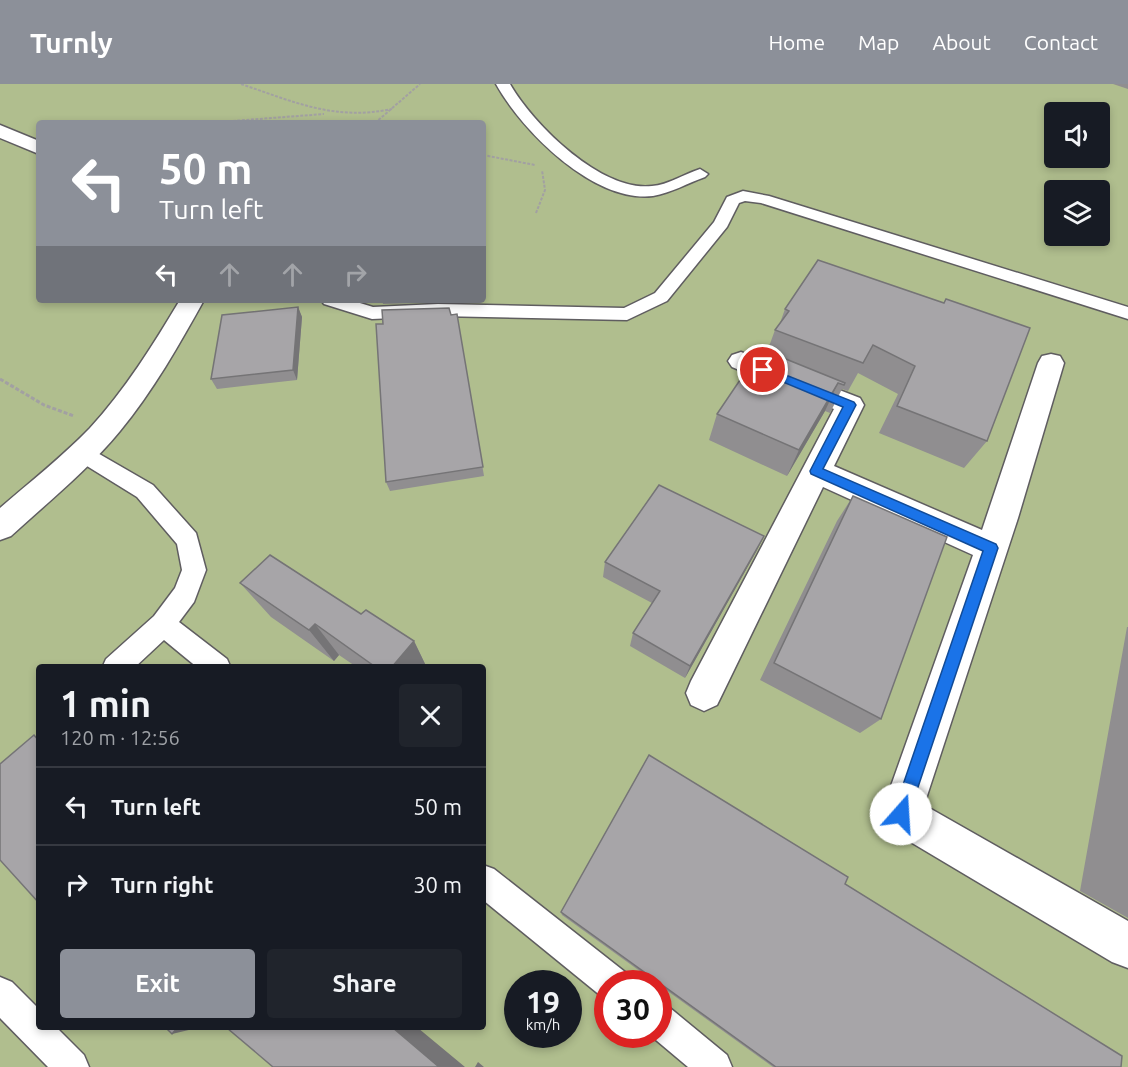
<!DOCTYPE html>
<meta charset="utf-8">
<style>
:root{--surface:#171b24;--page:#20242c;--text:#f1f3f6;--muted:#9ea1a6;--line:#363941;--accent:#8c9099}
body{margin:0;font-family:Ubuntu,sans-serif;background:var(--page);color:var(--text);height:100vh;display:flex;flex-direction:column;font-size:22px;white-space:nowrap}
*{box-sizing:border-box;margin:0}
p{font-size:20px;color:var(--muted)}
.icon{flex:none;width:33px;height:33px;fill:none;stroke:currentColor;stroke-width:2;stroke-linecap:round;stroke-linejoin:round}
.map{position:relative;flex:1;overflow:hidden}
.details{position:absolute;left:36px;top:580px;width:450px;height:366px;display:flex;flex-direction:column;background:var(--surface);border-radius:6px;box-shadow:0 3px 9px #0003}
.details>*{flex:none}
.top-card{position:absolute;left:36px;top:36px;width:450px;height:183px;border-radius:6px;box-shadow:0 3px 9px #0003;background:#8c9099;color:#fff;overflow:hidden}
.buttons{position:absolute;left:1044px;top:18px;display:grid;gap:12px}
.buttons a{display:grid;place-items:center;width:66px;height:66px;border-radius:6px;background:var(--surface);box-shadow:0 3px 9px #0003;font-size:30px}
.speed{position:absolute;left:504px;top:886px;display:flex;gap:12px;font-size:30px;font-weight:700;text-align:center}
.speed>*{display:grid;place-content:center;width:78px;height:78px;border-radius:50%;background:var(--surface);box-shadow:0 3px 9px #0003;line-height:1}
.speed small{font-size:15px;font-weight:400}
.speed .limit{border:9px solid #d22;background:#fff;color:#111}
.pin{position:absolute;display:grid;place-items:center;width:51px;height:51px;color:#fff;margin:-26px;border:3px solid #fff;border-radius:50%;box-shadow:0 2px 6px #0007}
.me{position:absolute;width:66px;margin:-33px;rotate:19deg;stroke-linejoin:round;filter:drop-shadow(0 0 4px #0008)}
.turn{display:flex;align-items:center;gap:21px;height:126px;padding:0 24px;font-size:27px}
.turn .icon{width:78px;height:78px;stroke-width:2.5}
.turn b{display:block;font-size:42px;line-height:51px}
.lanes{display:flex;align-items:center;height:57px;padding:0 24px;background:#0003;justify-content:center;gap:30px;direction:ltr}
.lanes .off{opacity:.35}
.round{display:grid;place-items:center;flex:none;width:63px;height:63px;border-radius:6px;background:var(--page)}
.summary{display:flex;align-items:center;justify-content:space-between;height:102px;padding:0 24px}
h1{font-size:36px;font-weight:700;line-height:45px}
.action{display:flex;gap:12px;margin-top:auto;padding:12px 24px}
.action a{flex:1;height:69px;border-radius:6px;background:var(--accent);color:#fff;font-size:24px;font-weight:700;line-height:69px;text-align:center}
.action a+a{background:var(--page);color:var(--text)}
ul{padding:0;list-style:none}
li{display:flex;align-items:center;gap:18px;height:78px;padding:0 24px;border-top:2px solid var(--line)}
li div{flex:1}
li b{display:block;font-size:22px}
li em{font-style:normal}
header{display:flex;align-items:center;gap:36px;box-sizing:border-box;height:84px;padding:0 30px;background:var(--accent);color:#fff}
header strong{font-size:28px}
nav{display:flex;gap:33px;margin-inline-start:auto;font-size:21px}
.map>svg:first-child{display:block}
</style>
<header>
<strong>Turnly</strong>
<nav><a>Home</a><a>Map</a><a>About</a><a>Contact</a></nav>
</header>
<div class="map">
<svg width="1128" height="983" viewBox="0 0 1128 983">
<rect width="100%" height="100%" fill="#e0dee1"/>
<path fill="#b0be8e" fill-rule="evenodd" d="M0,0H1128V983H0ZM1054,28H1100V74H1054ZM39,39H483V216H39ZM1054,106H1100V152H1054ZM39,584H483V944H39ZM518,900H568V951H518ZM608,900H658V951H608Z"/>
<g fill="none" stroke-linecap="round" stroke-linejoin="round">
<defs>
<path id="lane" d="M496,0H510C533,40 601,108 652,102C668,101 684,90 700,85L708,90L705,93C688,99 671,109 653,112C594,119 522,47 496,0Z
M743,107L769,112L1128,223V235L761,119L745,117L739,119L727,143L667,217L627,236L438,232L372,235L324,220L321,216H350L373,223L438,220L624,224L655,209L714,138L727,113Z
M82,360L153,401L196,449L206,486L194,518L179,538L227,575L231,584H198L164,556L134,584H102L106,575L154,532L175,504L182,486L177,460L137,413L74,374L71,368L74,362Z
M483,781L494,785L625,888L630,900H608V914L601,912L483,816Z
M0,893L12,898L39,925V944H57L84,971L89,983H48L0,934Z
M658,919L670,924L727,971L732,983H688L650,951H658Z"/>
<path id="street" d="M0,41L39,57V70L0,54Z
M180,216H204C179,261 153,307 120,347C88,386 48,418 11,452L0,456V424C30,398 62,373 90,344C125,306 153,261 180,216Z
M741,268L860,314L864,321L834,382L982,446L1038,279L1042,272L1051,270L1060,272L1064,279L1018,434L924,721L1128,837V884L1112,878L887,744L881,730L973,471L823,403L717,621L704,627L691,621L686,609L691,597L834,325L732,283L728,277L732,271Z"/>
</defs>
<use href="#lane" stroke="#5f5d60" stroke-width="3"/>
<use href="#street" stroke="#5f5d60" stroke-width="3"/>
<path stroke="#a2a0a2" stroke-width="2" stroke-dasharray="3 1.5" stroke-linecap="butt" d="M241,0C294,18 335,37 392,25
M206,39L324,30
M375,39L420,0
M483,71L535,81
M536,129L545,106L542,86"/>
<path stroke="#a2a0a2" stroke-width="3" stroke-dasharray="4 2" stroke-linecap="butt" d="M0,295L44,321L74,332"/>
<use href="#lane" fill="#fff" fill-rule="evenodd"/>
<use href="#street" fill="#fff" fill-rule="evenodd"/>
</g>
<path fill="#908e90" d="M1113,0H1128V5Z
M818,176L987,357L964,384L879,349L898,310L858,289L848,307L842,305L830,329L825,327L787,392L709,356L717,330L767,268L775,246L780,239L785,225Z
M382,216H448L449,218L383,220Z
M298,223L302,233L297,296L217,305L211,295Z
M457,230L484,392L390,407L386,398L451,231Z
M853,412L881,635L860,649L760,596L837,437Z
M764,452L756,468L685,594L630,562L633,549L652,519L603,493L605,478Z
M240,499L361,530L414,557L427,584H358L339,571L334,577L271,533Z
M1127,543H1128V834L1080,807Z
M845,800L1121,983H773L562,831L561,828Z"/>
<path fill="#757476" d="M298,223L302,233L297,296L293,286Z
M838,299L825,327L787,392L799,366Z
M764,452L756,468L685,594L690,582Z
M315,540L339,571L334,577L309,546Z
M414,557L427,584H391Z
M177,944H197L172,950Z
M393,944H418L465,983H439Z
M478,978L484,983H475Z"/>
<path fill="#a7a5a8" stroke="#757476" stroke-width="1.5" d="M818,176L944,219L946,215L1030,244L987,357L897,322L915,282L873,261L863,279L775,246L789,227L785,225Z
M298,223L293,286L211,295L222,231Z
M449,224L451,231L457,230L483,383L386,398L376,240H383L382,226Z
M761,265L845,299L844,301L838,299L799,366L717,330Z
M659,401L764,452L690,582L633,549L660,507L605,478Z
M853,412L947,453L881,635L774,579Z
M270,471L361,530L366,526L414,557L391,584H377L315,540L309,546L240,499Z
M34,651L39,657V819L0,776V680Z
M649,671L848,793L845,800L1122,972L1121,983H776L561,828Z
M166,944H177L172,950Z
M227,944H393L439,983H273Z"/>
<path fill="#1a73e8" stroke="#114b97" stroke-width="1.5" d="M763,282L854,318L856,321L823,385L996,460L998,464L909,730L907,736L901,738L895,736L893,730L983,467L811,390L810,387L843,323L759,288V283Z"/>
</svg>
<div class="buttons">
<a><svg class="icon" aria-label="sound" viewBox="0 0 24 24"><path d="M4 9h4l5-4v14l-5-4H4zM17 9q2 3 0 6"/></svg></a>
<a><svg class="icon" aria-label="layers" viewBox="0 0 24 24"><path d="M12 4l9 5-9 5-9-5zM3 14l9 5 9-5"/></svg></a>
</div>
<div class="speed"><div>19<small>km/h</small></div><div class="limit">30</div></div>
<div class="pin" style="left:763px;top:286px;background:#d93025"><svg class="icon" aria-label="arrive" viewBox="0 0 24 24"><path d="M6 21V4h12l-3 4 3 4H6"/></svg></div>
<svg class="me" style="left:901px;top:730px" viewBox="-20 -20 40 40"><circle r="19" fill="#fff"/><path d="M0-13L10 11 0 6-10 11z" fill="#1a73e8"/></svg>
<div class="top-card">
<div class="turn"><svg class="icon" aria-label="left" viewBox="0 0 24 24"><path d="M17 20v-9H6M10 6l-5 5 5 5"/></svg><div><b>50 m</b>Turn left</div></div>
<div class="lanes"><svg class="icon" aria-label="left" viewBox="0 0 24 24"><path d="M17 20v-9H6M10 6l-5 5 5 5"/></svg><svg class="icon off" aria-label="ahead" viewBox="0 0 24 24"><path d="M12 20V5M6 11l6-6 6 6"/></svg><svg class="icon off" aria-label="ahead" viewBox="0 0 24 24"><path d="M12 20V5M6 11l6-6 6 6"/></svg><svg class="icon off" aria-label="right" viewBox="0 0 24 24"><path d="M7 20v-9h11M14 6l5 5-5 5"/></svg></div>
</div>
<section class="details">
<div class="summary"><div><h1>1 min</h1><p>120 m · 12:56</p></div><a class="round"><svg class="icon" aria-label="close" viewBox="0 0 24 24"><path d="M6 6l12 12M18 6L6 18"/></svg></a></div>
<ul>
<li><svg class="icon" aria-label="left" viewBox="0 0 24 24"><path d="M17 20v-9H6M10 6l-5 5 5 5"/></svg><div><b>Turn left</b></div><em>50 m</em></li>
<li><svg class="icon" aria-label="right" viewBox="0 0 24 24"><path d="M7 20v-9h11M14 6l5 5-5 5"/></svg><div><b>Turn right</b></div><em>30 m</em></li>
</ul>
<div class="action"><a>Exit</a><a>Share</a></div>
</section>
</div>
